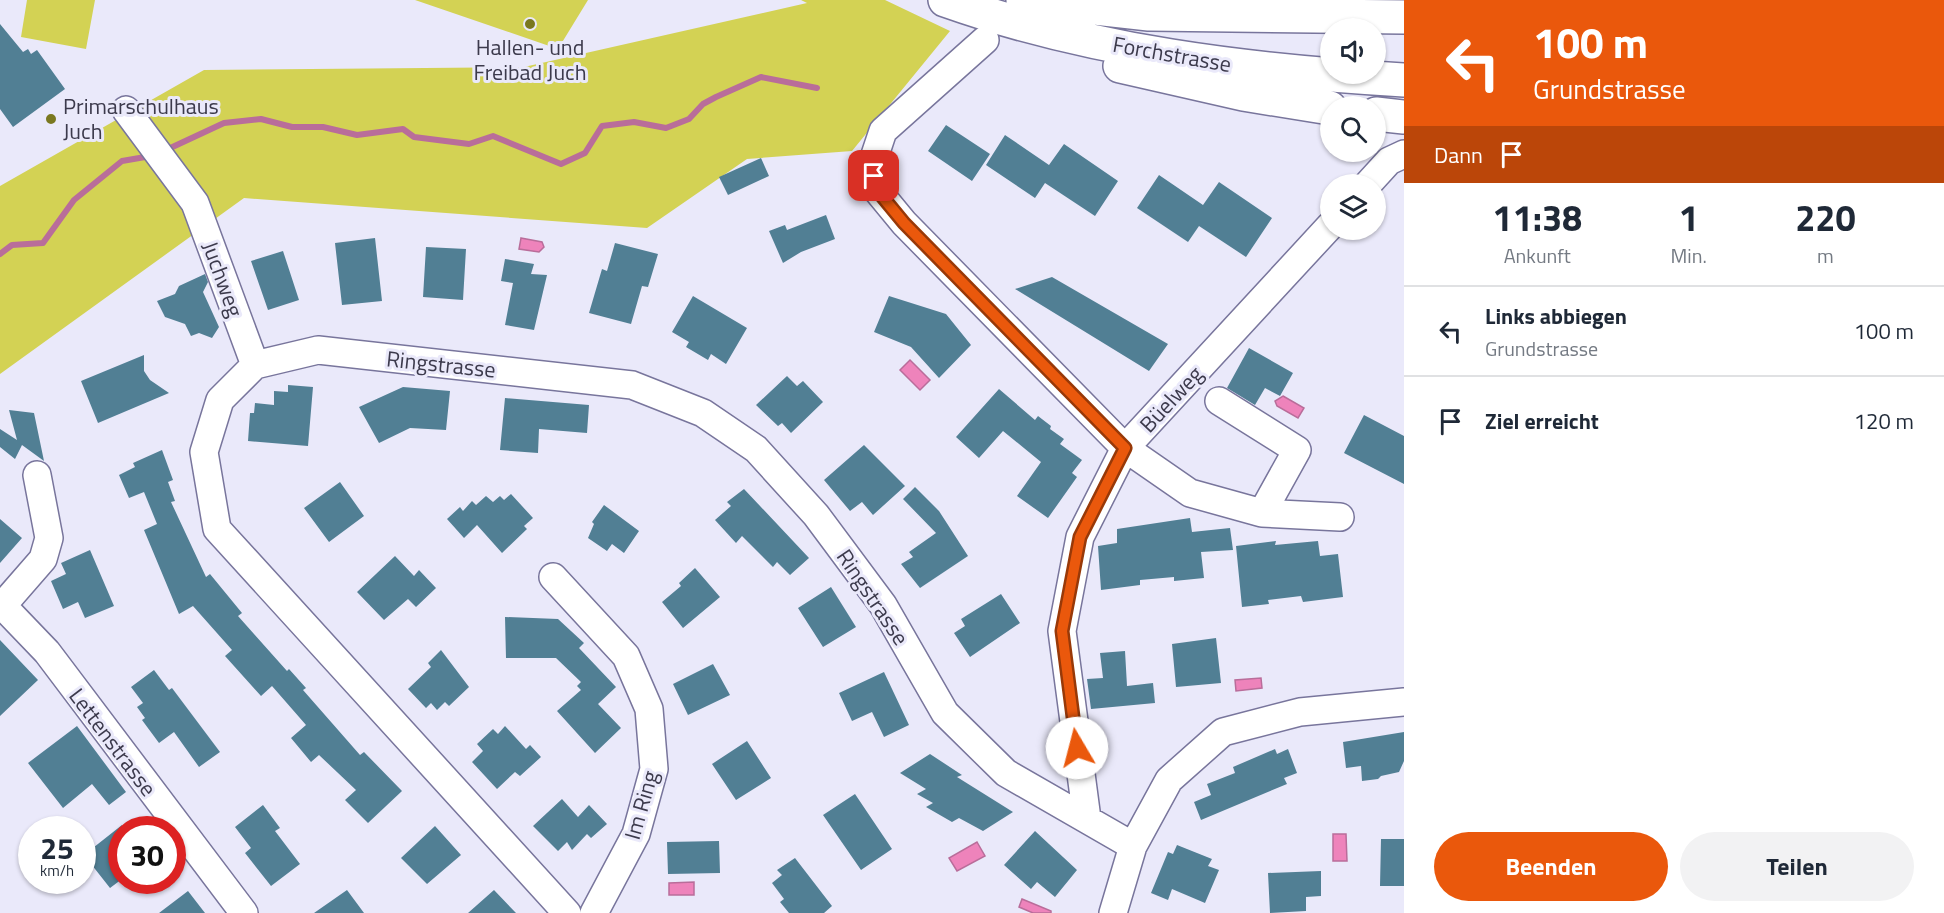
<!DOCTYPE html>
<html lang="de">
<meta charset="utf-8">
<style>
:root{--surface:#fff;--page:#f2f2f3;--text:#1f2937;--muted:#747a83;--line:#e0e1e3;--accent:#ea580c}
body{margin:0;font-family:"Titillium Web",sans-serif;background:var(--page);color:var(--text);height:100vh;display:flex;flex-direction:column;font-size:22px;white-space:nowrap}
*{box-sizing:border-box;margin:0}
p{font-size:20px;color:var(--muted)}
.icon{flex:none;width:33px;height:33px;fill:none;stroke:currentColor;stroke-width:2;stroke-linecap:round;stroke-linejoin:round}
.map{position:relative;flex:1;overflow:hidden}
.drawer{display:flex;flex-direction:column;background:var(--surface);width:540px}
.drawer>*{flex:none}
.banner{background:#ea580c;color:#fff;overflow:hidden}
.buttons{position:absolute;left:1320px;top:18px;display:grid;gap:12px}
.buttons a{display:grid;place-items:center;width:66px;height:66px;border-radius:50%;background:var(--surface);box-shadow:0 2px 4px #0004;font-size:30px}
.speed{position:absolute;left:18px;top:816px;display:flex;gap:12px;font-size:30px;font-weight:700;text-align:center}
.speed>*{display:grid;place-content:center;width:78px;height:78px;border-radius:50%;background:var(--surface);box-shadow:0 2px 4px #0004;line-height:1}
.speed small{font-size:15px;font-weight:400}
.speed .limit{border:9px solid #d22;background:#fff;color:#111}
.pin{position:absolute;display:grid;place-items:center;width:51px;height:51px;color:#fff;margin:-26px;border-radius:12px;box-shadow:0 3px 9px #0006}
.me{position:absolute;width:66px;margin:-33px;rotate:352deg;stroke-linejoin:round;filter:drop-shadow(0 0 4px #0008)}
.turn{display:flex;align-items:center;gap:21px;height:126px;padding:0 30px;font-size:27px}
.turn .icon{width:78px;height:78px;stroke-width:2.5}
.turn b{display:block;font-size:42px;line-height:51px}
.then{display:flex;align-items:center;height:57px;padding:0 30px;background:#0003;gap:12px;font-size:22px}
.eta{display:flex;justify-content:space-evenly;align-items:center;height:102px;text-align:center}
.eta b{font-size:36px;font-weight:700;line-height:42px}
.cta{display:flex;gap:12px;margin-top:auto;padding:12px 30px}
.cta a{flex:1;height:69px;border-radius:36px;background:var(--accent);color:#fff;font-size:24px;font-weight:700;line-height:69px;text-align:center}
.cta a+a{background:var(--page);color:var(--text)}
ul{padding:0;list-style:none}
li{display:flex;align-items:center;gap:18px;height:90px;padding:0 30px;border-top:2px solid var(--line)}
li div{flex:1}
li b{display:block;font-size:22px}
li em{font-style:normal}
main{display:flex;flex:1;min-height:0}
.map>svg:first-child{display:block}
</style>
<main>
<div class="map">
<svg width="1404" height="913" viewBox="0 0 1404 913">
<rect width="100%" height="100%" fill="#eae9fa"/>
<path fill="#d3d254" d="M27,0H95L86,49L21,37Z
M415,0H588L558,49Z
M801,0H885L950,31L852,151L747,159L647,228L244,198L0,374V186L204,70L524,67L807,3Z"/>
<path fill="#ee83bb" stroke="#b96d9a" stroke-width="1.5" d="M521,238L542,242L544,247L539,252L519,249Z
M910,360L930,380L920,390L900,370Z
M1283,396L1304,408L1298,418L1277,406L1275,401Z
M1261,678L1262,688L1236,691L1235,680Z
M1333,834H1346L1347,861H1333Z
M977,842L985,856L957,871L949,858Z
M694,882V895H669V883Z
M1022,899L1051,911V913H1033L1019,907Z"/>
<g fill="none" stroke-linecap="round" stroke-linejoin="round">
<path stroke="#b96d9a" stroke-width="6" d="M166,150L224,123L261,119L292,127H323L357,135L403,129L414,137L469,144L493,136L561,164L585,153L602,126L634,122L666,128L689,119L703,104L716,97L761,77L817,88
M0,254L12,245L43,243L74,200L122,161L151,156"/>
</g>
<path fill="#517f94" d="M0,24L23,52L28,49L31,54L37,50L65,89L13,127L0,109Z
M946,125L990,154L972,181L928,151Z
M1005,135L1049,165L1064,144L1118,181L1095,216L1045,183L1035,198L986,165Z
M761,158L769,176L728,195L719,177Z
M1159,175L1203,205L1219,182L1272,218L1246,257L1199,226L1188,242L1137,208Z
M826,215L835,239L801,252L783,263L769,231L785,225L787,230Z
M375,238L382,301L342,305L335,243Z
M615,243L658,254L648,287L642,286L631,324L589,313L602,269L607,271Z
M426,247L466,249L463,300L423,297Z
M283,251L299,300L268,310L251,261Z
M505,259L534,264L531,274L547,275L534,330L505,325L513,283L501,281Z
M205,274L208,282L203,292L219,327L212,338L199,333L191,336L185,324L165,317L157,301L175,294L179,286Z
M1052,277L1168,344L1149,371L1015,289Z
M693,296L747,328L726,364L711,354L708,360L686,347L689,342L672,332Z
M889,296L946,314L971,345L939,378L911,347L874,332Z
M1249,348L1293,373L1280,396L1265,388L1255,405L1227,388Z
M144,355V371L150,380L169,393L98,423L81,381Z
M787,376L797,386L803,381L823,402L791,433L782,423L778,426L756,405Z
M288,385L313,387L308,446L248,441L250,413H254L255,403L274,405V391L288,392Z
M403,387L450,391L446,430L410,428L379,443L359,407Z
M999,389L1035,420L1038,416L1051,426L1050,429L1064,439L1060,444L1082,460L1072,473L1077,477L1048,518L1017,496L1041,462L1003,431L979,458L956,437Z
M505,398L589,405L587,433L539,429L538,453L500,450Z
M9,410L34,413L44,461L22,445L15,459L0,447V429L17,440Z
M1364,415L1404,436V484L1344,453Z
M864,445L905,486L873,515L862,502L850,511L824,480Z
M162,450L173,480L168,482L175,501L171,502L206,577L210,574L242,613L238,616L287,671L289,669L306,688L303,690L360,755L364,752L402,791L368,823L345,800L356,790L319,755L311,762L291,738L306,725L272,686L261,696L225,656L232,650L193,606L179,614L144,530L157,524L144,492L129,498L119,475L135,467L133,463Z
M340,482L364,516L329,542L304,508Z
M915,487L939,511L968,556L920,588L901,564L913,557L909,552L936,533L903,499Z
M744,489L809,558L790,575L777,562L773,567L742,536L736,543L715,520L731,506L727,502Z
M511,494L533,518L524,526L527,529L502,553L477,525L464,538L447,519L460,507L463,511L472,501L476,505L486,496L493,502L500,496L504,500Z
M604,505L639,531L624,553L612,544L607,551L588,538L594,524L592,522Z
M1190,518L1192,532L1230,528L1233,550L1201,552L1204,578L1174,581V577L1140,580V585L1101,590L1098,546L1117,543V529Z
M0,519L22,538L0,563Z
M1276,541L1275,545L1318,541L1320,556L1338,554L1343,597L1303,602L1301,596L1268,600L1269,604L1242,607L1236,546Z
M90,550L114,606L85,618L78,602L63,609L51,581L66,574L61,563Z
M395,556L414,576L419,570L436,588L416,607L408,599L384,620L357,592Z
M695,568L720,597L683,628L662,602L681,586L679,583Z
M831,587L856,627L823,647L798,608Z
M1001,594L1020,623L970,657L954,633L965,626L961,619Z
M505,617L558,619L584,643L579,648L616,687L598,704L621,728L595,753L557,711L581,690L577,686L581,682L556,658H506Z
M1216,638L1221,683L1176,687L1172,644Z
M0,640L38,680L0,716Z
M441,650L469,687L449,706L445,702L437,710L431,703L426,708L408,689L431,667L428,663Z
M1125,651L1127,686L1153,683L1155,703L1091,709L1087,679L1103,678L1100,653Z
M713,664L730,695L688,715L673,684Z
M154,670L169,690L172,688L220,752L199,767L174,732L159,743L142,720L145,718L137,707L143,703L131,687Z
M884,672L909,725L884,737L872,712L852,721L839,693Z
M77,726L126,792L109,805L92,784L63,808L28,763Z
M505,726L526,749L530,745L541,757L520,776L515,772L497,789L472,762L483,751L477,744L493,729L498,734Z
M1404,732V761L1399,772L1381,776L1378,779L1362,781L1361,766L1346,768L1343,742Z
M747,741L771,778L736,800L712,764Z
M1275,749L1277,754L1288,749L1297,773L1284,778L1287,784L1201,820L1194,802L1211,795L1207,784L1235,773L1233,767Z
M930,754L962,775L957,777L1013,812L983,831L959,818L952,822L926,807L933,803L917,794L926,789L900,773Z
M855,794L892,849L861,870L823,815Z
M562,799L578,817L589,805L607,824L591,838L587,834L572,850L567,842L558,851L533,826Z
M263,805L280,828L275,831L300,864L271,886L245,853L251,848L235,827Z
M122,825V879L110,888L84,855Z
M435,826L461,855L427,884L401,858Z
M1035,831L1077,870L1055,897L1037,882L1031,889L1004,865Z
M1381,839H1404V886H1380Z
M719,841L720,873L668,874L667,842Z
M1177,845L1212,859L1208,866L1219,870L1205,903L1172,889L1168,900L1151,893L1168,852L1173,854Z
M795,858L832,906L824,913H789L780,902L784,899L772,883L782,875L777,870Z
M1321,871V896L1306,897V911L1270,913L1268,873Z
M347,890L364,913H314Z
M494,890L516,913H468Z
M188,891L205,913H159Z"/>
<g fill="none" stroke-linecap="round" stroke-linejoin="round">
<defs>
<path id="minor" d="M985,40L883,131L872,164L876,189L904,223L1125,448L1190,493L1262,513L1340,517
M126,110L195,203L255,365
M1368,184L1389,161L1404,154
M1219,401L1297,450L1262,513
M553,577L626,656L649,709L654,769L636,834L594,913
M0,603L47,652L244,913
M3,605L43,559L49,538L37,475
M1087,819L1062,631L1080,537L1125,448L1330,226
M567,913L217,529L204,452L220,400L255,365L318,350L632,385L703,413L756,449L816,515L883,605L945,713L1006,773L1133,846
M1113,913L1133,846L1169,780L1223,732L1300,712L1404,702"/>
<path id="highway" d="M945,0C1092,52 1249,71 1404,80
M1023,0L1149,14L1404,17
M1120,66L1243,94L1330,108
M1376,114L1404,117"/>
</defs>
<use href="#minor" stroke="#78759c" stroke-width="30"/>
<use href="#highway" stroke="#78759c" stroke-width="36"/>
<use href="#minor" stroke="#fff" stroke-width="27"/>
<use href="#highway" stroke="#fff" stroke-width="33"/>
</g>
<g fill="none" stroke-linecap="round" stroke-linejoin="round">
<defs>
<path id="route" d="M874,176L876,189L904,223L1125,448L1080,537L1062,631L1077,748"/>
</defs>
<use href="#route" stroke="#983908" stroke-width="15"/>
<use href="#route" stroke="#ea580c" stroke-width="10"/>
</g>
<g fill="#7a781f" stroke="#eae9fa" stroke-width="2">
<circle cx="530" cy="24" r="6"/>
<circle cx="51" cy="119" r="6"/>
</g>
<g text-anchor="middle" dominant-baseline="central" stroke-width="6" stroke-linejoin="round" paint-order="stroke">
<g font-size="22" fill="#3c3a4c" stroke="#eae9fa">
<text x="530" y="47">Hallen- und<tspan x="530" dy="25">Freibad Juch</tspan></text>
<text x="63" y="106" text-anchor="start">Primarschulhaus<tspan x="63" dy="25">Juch</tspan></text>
</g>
<g font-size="22" fill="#3c3a4c" stroke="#eae9fa">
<text transform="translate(1172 54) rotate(10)">Forchstrasse</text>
<text transform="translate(223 279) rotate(70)">Juchweg</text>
<text transform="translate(441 364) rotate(6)">Ringstrasse</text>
<text transform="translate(1171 399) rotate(-47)">Büelweg</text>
<text transform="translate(873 597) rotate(56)">Ringstrasse</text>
<text transform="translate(113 742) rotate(53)">Lettenstrasse</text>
<text transform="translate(641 805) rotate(-74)">Im Ring</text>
</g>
</g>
</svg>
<div class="buttons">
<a><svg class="icon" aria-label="sound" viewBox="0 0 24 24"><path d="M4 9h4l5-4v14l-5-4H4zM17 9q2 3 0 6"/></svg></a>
<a><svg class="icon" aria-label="search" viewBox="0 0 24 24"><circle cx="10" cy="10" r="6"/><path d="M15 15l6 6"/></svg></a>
<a><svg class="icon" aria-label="layers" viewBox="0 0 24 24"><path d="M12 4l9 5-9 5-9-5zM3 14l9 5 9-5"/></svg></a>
</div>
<div class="speed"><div>25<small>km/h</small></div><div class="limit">30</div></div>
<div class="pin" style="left:874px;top:176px;background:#d93025"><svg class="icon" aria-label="arrive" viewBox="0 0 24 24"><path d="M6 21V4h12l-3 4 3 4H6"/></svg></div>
<svg class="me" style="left:1077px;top:748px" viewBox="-20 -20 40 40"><circle r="19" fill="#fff"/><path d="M0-13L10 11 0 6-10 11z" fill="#ea580c"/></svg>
</div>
<section class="drawer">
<div class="banner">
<div class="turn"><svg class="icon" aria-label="left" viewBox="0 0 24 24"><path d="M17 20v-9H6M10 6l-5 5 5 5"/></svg><div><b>100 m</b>Grundstrasse</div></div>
<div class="then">Dann<svg class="icon" aria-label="arrive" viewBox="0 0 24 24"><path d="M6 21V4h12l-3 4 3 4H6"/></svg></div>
</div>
<div class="eta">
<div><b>11:38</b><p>Ankunft</p></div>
<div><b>1</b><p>Min.</p></div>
<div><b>220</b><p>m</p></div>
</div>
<ul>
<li><svg class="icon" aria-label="left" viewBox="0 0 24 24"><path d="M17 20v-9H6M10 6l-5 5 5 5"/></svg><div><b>Links abbiegen</b><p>Grundstrasse</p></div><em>100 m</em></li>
<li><svg class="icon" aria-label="arrive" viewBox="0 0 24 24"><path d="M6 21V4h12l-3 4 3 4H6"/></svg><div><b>Ziel erreicht</b></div><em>120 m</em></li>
</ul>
<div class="cta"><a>Beenden</a><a>Teilen</a></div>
</section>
</main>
